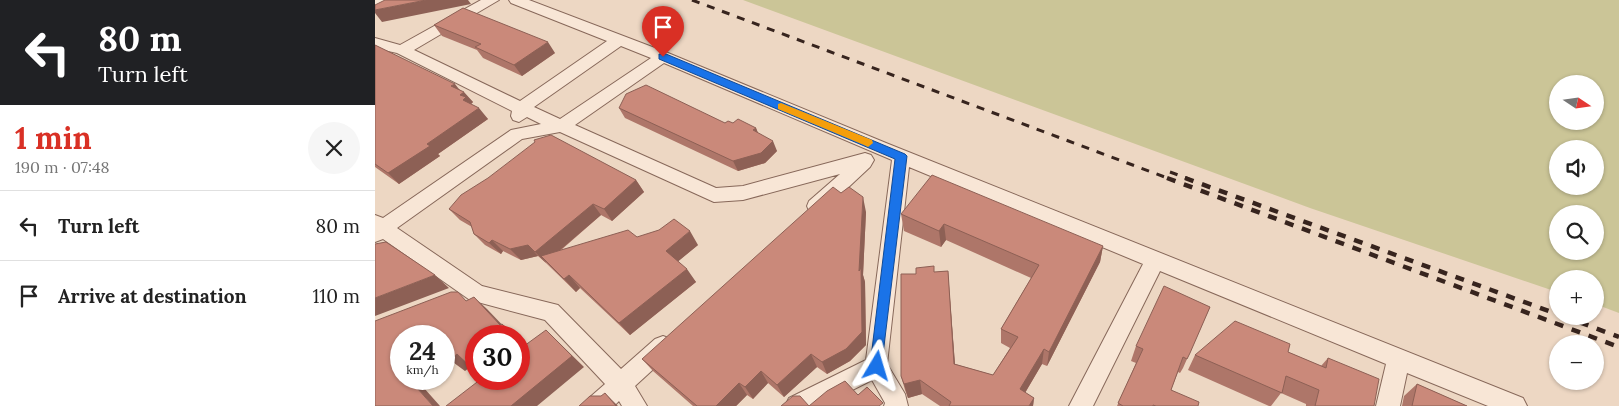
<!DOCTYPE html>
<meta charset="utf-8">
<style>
:root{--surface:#fff;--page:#f6f6f6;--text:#222;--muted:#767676;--line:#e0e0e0;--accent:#d93025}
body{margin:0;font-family:Lora,serif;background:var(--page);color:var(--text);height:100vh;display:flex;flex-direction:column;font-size:19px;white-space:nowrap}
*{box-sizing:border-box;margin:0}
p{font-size:16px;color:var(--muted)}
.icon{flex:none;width:28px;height:28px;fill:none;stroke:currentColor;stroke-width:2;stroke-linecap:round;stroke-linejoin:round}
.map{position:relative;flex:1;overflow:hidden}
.sheet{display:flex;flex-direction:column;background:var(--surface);width:375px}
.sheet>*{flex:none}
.hud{background:#202124;color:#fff;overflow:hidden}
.needle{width:32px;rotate:103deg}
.tools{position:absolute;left:1174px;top:75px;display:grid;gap:10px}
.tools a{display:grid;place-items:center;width:55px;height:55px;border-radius:50%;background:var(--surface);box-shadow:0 1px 4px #0004;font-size:25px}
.speed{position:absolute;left:15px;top:325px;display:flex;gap:10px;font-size:25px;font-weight:700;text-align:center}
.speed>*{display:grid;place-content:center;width:65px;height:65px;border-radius:50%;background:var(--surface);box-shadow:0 1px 4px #0004;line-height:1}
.speed small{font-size:12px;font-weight:400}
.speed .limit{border:8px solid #d22;background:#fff;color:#111}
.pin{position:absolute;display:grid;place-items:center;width:42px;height:42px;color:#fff;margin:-51px -21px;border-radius:50% 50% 50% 0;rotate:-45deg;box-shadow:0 0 5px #0007}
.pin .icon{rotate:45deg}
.me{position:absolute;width:55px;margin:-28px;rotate:7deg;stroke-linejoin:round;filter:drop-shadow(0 0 4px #0008)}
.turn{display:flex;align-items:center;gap:18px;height:105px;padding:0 15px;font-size:22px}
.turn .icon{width:65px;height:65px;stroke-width:2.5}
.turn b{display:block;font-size:35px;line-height:42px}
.round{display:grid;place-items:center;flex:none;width:52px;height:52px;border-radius:26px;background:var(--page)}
.head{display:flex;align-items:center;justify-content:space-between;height:85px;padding:0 15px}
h1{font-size:30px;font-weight:700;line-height:38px;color:var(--accent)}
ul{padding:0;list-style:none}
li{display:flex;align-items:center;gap:15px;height:70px;padding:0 15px;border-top:1px solid var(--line)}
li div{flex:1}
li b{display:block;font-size:19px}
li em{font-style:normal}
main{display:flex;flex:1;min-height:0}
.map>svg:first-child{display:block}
</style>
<main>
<section class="sheet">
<div class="hud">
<div class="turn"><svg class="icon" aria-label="left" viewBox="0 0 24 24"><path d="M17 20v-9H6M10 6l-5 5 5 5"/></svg><div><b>80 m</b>Turn left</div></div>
</div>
<div class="head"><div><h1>1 min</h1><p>190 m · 07:48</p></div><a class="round"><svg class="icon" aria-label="close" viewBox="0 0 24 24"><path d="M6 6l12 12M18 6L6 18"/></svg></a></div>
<ul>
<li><svg class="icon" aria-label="left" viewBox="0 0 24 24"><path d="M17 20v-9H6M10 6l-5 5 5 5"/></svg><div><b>Turn left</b></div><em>80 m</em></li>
<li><svg class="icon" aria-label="arrive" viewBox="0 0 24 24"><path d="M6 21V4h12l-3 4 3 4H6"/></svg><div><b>Arrive at destination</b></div><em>110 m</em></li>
</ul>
</section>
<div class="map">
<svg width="1244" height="406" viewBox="0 0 1244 406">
<rect width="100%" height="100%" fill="#edd7c3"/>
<path fill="#cbc597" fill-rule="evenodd" d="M368,0H1244V313L1220,304V279H1182V292L935,208ZM1182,84H1220V121H1182ZM1182,149H1220V186H1182ZM1182,214H1220V251H1182Z"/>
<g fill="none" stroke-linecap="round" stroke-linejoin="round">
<defs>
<path id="minor" d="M0,0H13L0,7Z
M106,0H124L39,50L145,101L232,41L136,3L134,0H154L293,53L511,143L1148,398L1152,406H1113L1032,373L1025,406H1001L1011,364L785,271L718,406H694L768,264L534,167L512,364L530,394L533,406H509L510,403L497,380L446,406H410L414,398L491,360L517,160L289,63L200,125L341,188L368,186L490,153L496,155L499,160L495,167L448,211L441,213L434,211L432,206L434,201L465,174L368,200L339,202L185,132L147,139L22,228L107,286L183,305L246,369L280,339L288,336L296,339L299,346L296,353L260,386L272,406H247L244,401L239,406H210L214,398L230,384L170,320L95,300L8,239L0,242V215L8,218L136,130L166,124L152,117L144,122L138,120L136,116L137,111L22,53L0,48V38L25,45ZM246,46L276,58L185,119L159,107Z"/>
</defs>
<use href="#minor" stroke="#87685a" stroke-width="2"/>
<use href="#minor" fill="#f8e6d6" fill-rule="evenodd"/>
<path stroke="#37241e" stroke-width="3" stroke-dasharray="8 8" stroke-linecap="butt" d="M317,0L795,179
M795,172L814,179"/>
<path stroke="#37241e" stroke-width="4.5" stroke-dasharray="9 9" stroke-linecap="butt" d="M792,178L1244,347
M810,178L1182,314
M1188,316L1244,337"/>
</g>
<path fill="#ae7669" d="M59,25L180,53L147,76L108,58L102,50L67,36Z
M0,45L84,89L98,102L96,104L113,119L63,154L65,156L24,184L0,167Z
M244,108L350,123H358L381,128L383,133L402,151L390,163L363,171L250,118Z
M261,180L269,192L237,221L226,215L185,251L262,237L323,245L303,261L321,282L255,335L205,288L201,292L171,263L163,256L146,260L128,251L126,254L110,245L99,234L97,227L85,220L74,209Z
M491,212L488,275L490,282L491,345L475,361L452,374L442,367L409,397L393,383L378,399L372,395L361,406H318L278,371L267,359Z
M526,214L728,246L725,262L672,366L667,364L650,393L659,398L658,406H565L547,394L533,398L530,390L526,376L541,274L573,271L580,364L618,375L635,348L626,343V329L656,278L571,240L566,247L529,231Z
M835,307L808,368L805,373L803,372L796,390L823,406H742L761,363L756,361L761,346Z
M913,352L946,366L953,358L999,406H931V404L906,393L896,406H894L813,370L820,355Z
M1042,384L1092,406H1027L1029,396Z"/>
<path fill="#8d6055" d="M51,0H93L96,4L7,22L0,13V10Z
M173,42L180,53L147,76L139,65Z
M80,84L87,93L89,92L98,102L96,104L97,110L76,86Z
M104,108L113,119L63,154L65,156L24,184L13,173L52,144Z
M381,128L385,138L378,130Z
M398,141L402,151L390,163L363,171L358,161Z
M261,180L269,192L237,221L229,209Z
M488,197L491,212L488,275L490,282L491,345L475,361L452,374L447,362L484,271Z
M218,204L226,215L171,262L166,256L171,263L160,252Z
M569,224L571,240L566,247L564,231Z
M315,231L323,245L300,264L291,251Z
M117,240L128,251L126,254L114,243Z
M153,245L163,256L146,260L135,249Z
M728,246L725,262L672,366L674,352Z
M312,269L321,282L255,335L244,323Z
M573,271L574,287L581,378L579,364Z
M60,275L74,288L0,316V298Z
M194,275L205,288L201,292L189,279Z
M99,297L112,309L138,336L125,325Z
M171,330L209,367L162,406H136Z
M669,349L667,364L644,403L645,389Z
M82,354L98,365L90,371L75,360Z
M436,354L442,367L409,397L402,385Z
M26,359V370L20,363Z
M386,371L393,383L378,399L370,387Z
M34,379H41L65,406H58Z
M545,380L547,394L533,398L529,384Z
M364,383L372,395L361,406H341Z
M230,393L243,406H241Z
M659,398L658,406H654Z"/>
<path fill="#ca897a" stroke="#8d6055" d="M10,0H51L0,10V5Z
M88,8L173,42L139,65L100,47L106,44L59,25Z
M0,45L80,84L76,86L89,92L85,95L91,97L88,100L104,108L52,144L55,146L13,173L0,164Z
M271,85L350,123L353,121L358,123L363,119L381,128L378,130L398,141L386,153L358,161L244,108L251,94Z
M176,135L261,180L229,209L218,204L160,252L153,245L135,249L117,240L114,243L99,234L95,222L74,209L86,195L113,178L160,142L159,140Z
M557,175L728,246L674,352L669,349L645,389L659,398L654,406H574L576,402L545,380L529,384L526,376V274H541V268L559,266V272L573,271L579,364L618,375L643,337L626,329L664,265L569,224L564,231L526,214Z
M458,187L466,193L474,187L488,197L484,271L486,268L487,332L471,349L447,362L436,354L402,385L386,371L370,387L364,383L341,406H322L267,359Z
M299,219L315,231L291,251L312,269L244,323L194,275L189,279L166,256L253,230L262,237L284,230Z
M11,242L60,275L0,298V244Z
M789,286L835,307L815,353L812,359L808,357L796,390L824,402L823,406H781L778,405V406H748L743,403L768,349L761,346Z
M76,292H83L91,301L99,297L125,325L127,324L140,336H101V372L82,354L75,360L69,353V336H26V359L20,363L26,370V379H34L58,406H0V321Z
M860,321L915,344L913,352L951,368L953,358L1004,379L999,406H940L944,390L911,376L907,393L820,355Z
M171,330L197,356L136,406H71L106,379H144V340L149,346Z
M470,381L483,395L492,387L508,403L504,406H406L418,396H425L434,406L452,391Z
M1042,384L1092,406H1037Z
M230,393L241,406H204L215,396H226Z"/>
<path fill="#1a73e8" stroke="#114b97" d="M284,54H291L530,154L532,156L506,371L502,373L497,371L495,366L520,159L284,59Z"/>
<path fill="#f59e0b" d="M406,103L497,140L498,143L493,147L489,145L403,109V104Z"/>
</svg>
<div class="tools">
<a><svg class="needle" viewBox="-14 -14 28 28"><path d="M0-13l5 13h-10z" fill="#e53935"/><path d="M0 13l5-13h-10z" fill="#767676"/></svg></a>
<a><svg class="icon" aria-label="sound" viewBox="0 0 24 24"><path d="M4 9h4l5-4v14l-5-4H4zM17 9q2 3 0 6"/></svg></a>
<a><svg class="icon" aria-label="search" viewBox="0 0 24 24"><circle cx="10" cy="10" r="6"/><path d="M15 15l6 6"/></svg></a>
<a>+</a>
<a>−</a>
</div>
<div class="speed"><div>24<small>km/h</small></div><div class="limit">30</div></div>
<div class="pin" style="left:288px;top:57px;background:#d93025"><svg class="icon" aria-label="arrive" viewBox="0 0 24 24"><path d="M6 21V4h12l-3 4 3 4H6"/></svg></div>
<svg class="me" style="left:502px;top:366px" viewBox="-20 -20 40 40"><path d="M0-17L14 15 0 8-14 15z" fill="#1a73e8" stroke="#fff" stroke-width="4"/></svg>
</div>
</main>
